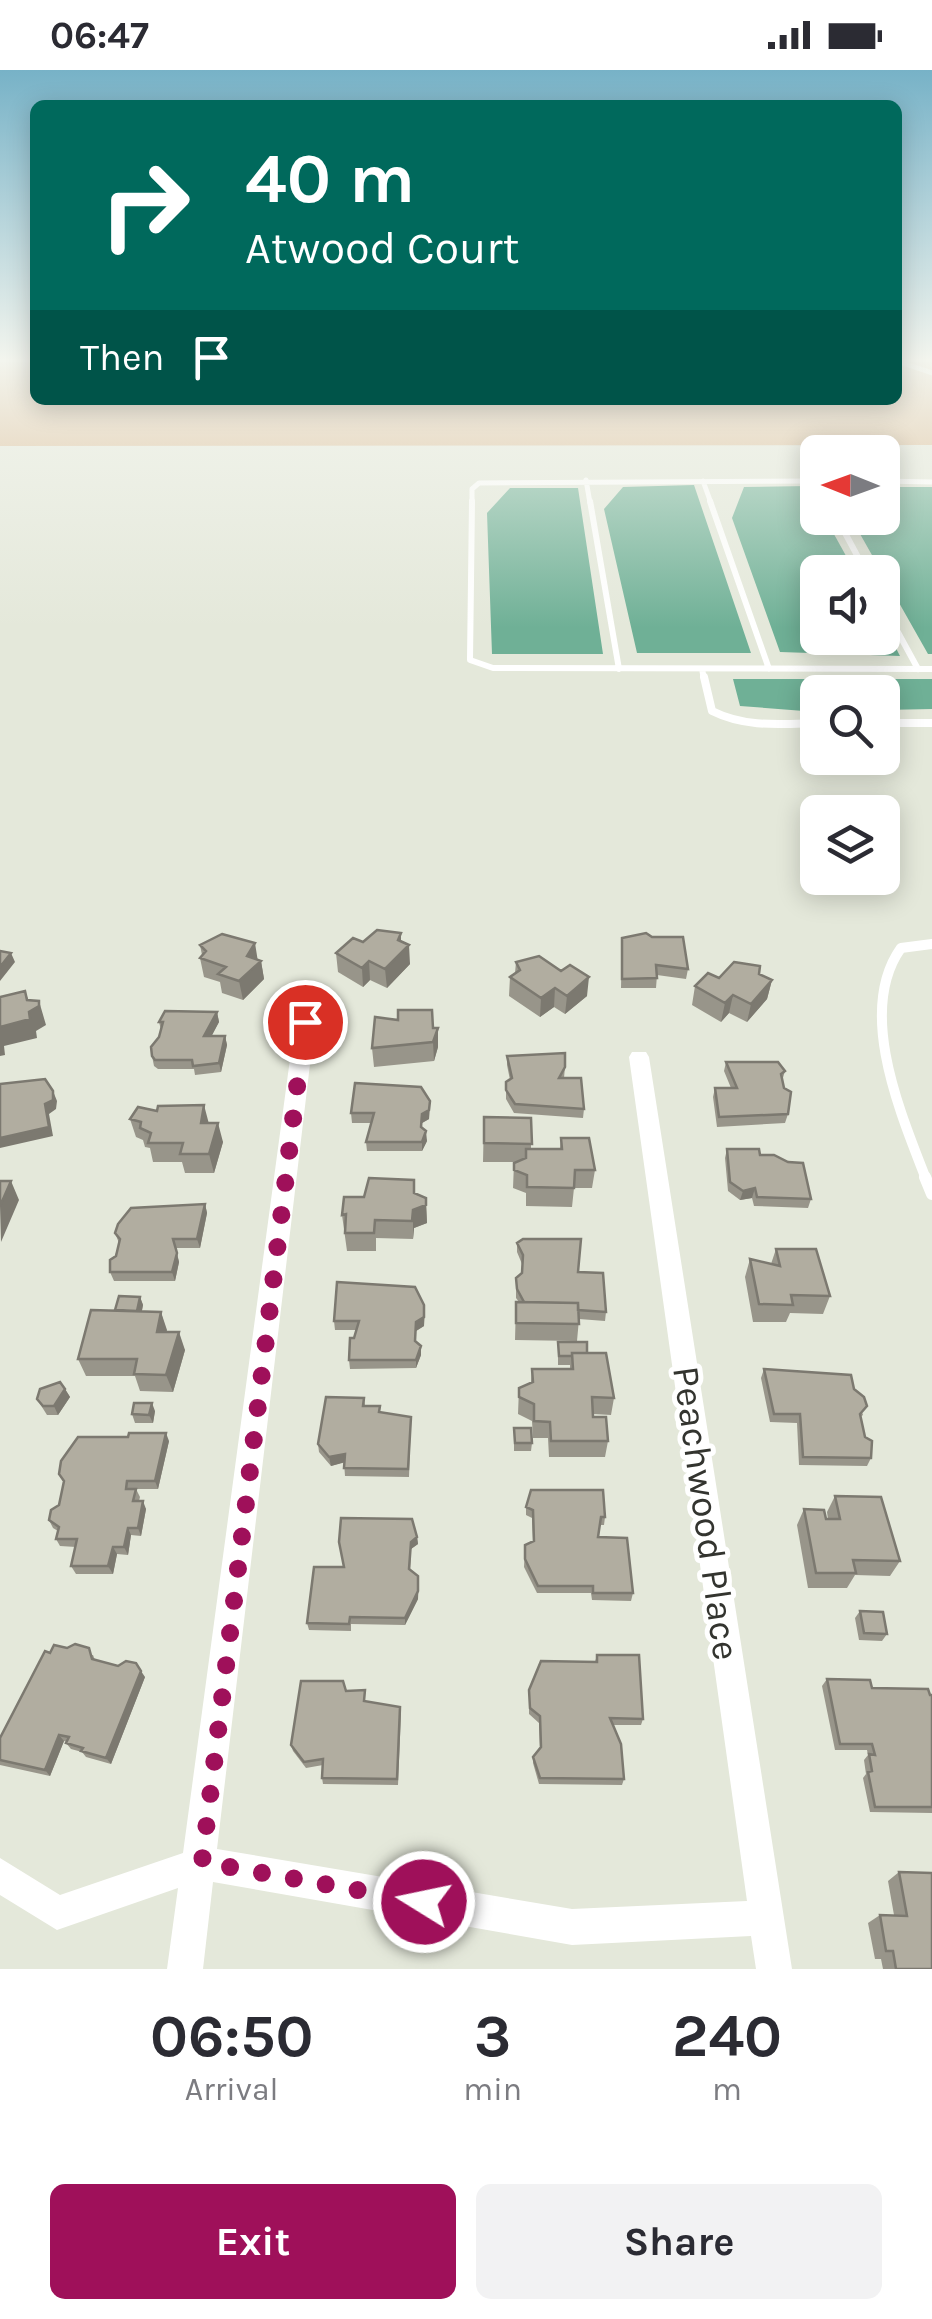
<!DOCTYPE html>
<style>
:root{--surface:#fff;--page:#f2f2f3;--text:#2b2b33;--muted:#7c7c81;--accent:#9f105a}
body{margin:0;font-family:Karla,sans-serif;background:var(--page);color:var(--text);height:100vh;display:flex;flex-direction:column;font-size:38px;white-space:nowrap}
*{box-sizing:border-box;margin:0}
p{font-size:32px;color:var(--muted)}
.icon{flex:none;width:55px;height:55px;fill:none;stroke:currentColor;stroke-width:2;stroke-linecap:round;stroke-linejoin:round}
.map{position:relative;height:1899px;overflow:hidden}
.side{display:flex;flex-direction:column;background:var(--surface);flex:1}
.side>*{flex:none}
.hud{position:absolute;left:30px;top:30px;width:872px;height:305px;border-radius:15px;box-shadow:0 5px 25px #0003;background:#00695c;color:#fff;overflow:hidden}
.needle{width:65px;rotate:271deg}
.buttons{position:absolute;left:800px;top:365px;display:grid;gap:20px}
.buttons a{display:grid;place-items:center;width:100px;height:100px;border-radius:15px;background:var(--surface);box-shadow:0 5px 25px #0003;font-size:50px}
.pin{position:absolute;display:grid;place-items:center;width:85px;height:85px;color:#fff;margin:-42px;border:5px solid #fff;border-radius:50%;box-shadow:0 2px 10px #0007}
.me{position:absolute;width:110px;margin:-55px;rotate:280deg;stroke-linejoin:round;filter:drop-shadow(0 0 8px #0008)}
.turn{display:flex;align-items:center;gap:35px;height:210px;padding:0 50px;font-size:45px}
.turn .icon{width:130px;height:130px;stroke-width:2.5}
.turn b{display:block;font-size:70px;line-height:85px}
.then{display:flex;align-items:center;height:95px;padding:0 50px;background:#0003;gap:20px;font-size:38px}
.eta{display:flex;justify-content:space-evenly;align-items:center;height:170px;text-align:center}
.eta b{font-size:60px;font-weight:700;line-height:70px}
.button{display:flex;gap:20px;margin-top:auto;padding:20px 50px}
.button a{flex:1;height:115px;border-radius:15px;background:var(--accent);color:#fff;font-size:40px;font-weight:700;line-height:115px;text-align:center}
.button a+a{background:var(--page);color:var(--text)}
.status{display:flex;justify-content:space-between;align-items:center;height:70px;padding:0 50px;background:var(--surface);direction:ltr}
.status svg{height:28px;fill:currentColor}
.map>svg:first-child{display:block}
</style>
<div class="status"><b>06:47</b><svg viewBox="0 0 49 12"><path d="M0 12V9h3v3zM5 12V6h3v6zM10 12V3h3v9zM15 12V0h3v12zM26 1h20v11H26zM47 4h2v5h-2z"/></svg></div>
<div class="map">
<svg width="932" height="1899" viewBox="0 0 932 1899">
<rect width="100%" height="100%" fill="#e4e8da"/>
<path fill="#d8b083" d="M0,292H35V330H898V292H932V375L0,376Z"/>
<path fill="#6fb096" d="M694,415L751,583H637L604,439L623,417Z
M808,416L817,433L818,448H825L855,502H818V568H882L883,553L900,586L780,582L732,448L744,417Z
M883,417H932V584H928L851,448H882Z
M510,418H578L603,584H492L487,443Z
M733,609H932V639L883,640L882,622H818L817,642L740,636Z"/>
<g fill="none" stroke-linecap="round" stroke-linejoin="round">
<path stroke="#fff" stroke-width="5" d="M900,292L932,303
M586,410L590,433
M703,411L711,433
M882,411L932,412
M472,433V419L479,413L818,411"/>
<path stroke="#fff" stroke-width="6" d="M472,431L470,590L493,598L932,599
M590,431L619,599
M710,431L769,599
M837,448L866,502
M882,533L918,599
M702,599L704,609"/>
<path stroke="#fff" stroke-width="8" d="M704,607L712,641C746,658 781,654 818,653
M882,653H932"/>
<path stroke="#fff" stroke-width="10" d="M926,1109C901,1044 856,941 901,878L932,874"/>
<path stroke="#fff" stroke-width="12" d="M925,1107L932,1124"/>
<path fill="#fff" fill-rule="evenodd" d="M305,945L315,952L217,1779L572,1839L747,1831L629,987L632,982H646L649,987L792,1899H756L751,1866L572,1875L213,1812L203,1899H167L178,1818L57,1860L0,1825V1788L60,1825L183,1783L295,952Z"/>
</g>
<path fill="#98958a" d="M401,863V872L410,894L387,918L370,910L363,917L338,902L336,883L363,872Z
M622,868L688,899L686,909L657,905L656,918H621Z
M200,875L261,891L264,909L243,930L222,923L220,912L204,907L200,888L202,885Z
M516,892L561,901L587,926L565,944L554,937L540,947L509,926L510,907L515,903Z
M759,904L772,910L767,929L747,952L729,943L721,952L692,935L695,916L719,908Z
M217,942L219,952L211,966H225L227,975L221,1002L195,1005L194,999H158L154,996L152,986L161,960L159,952Z
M433,958L438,977L434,991L374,997L372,978Z
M507,986L565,997L564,1008L584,1039L583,1048L514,1043L506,1029V1012L510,1010L507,995Z
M726,992L785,1001L782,1011L788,1044L785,1053L717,1057L713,1027L715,1018H731L724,1001Z
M430,1031L429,1049L422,1053V1058L427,1071L422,1081H367L366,1072L371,1053H352L351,1043Z
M484,1047L531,1048V1079H560L561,1068L595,1100L592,1118H574L572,1137L526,1136V1123L513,1118L514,1093L516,1092H483Z
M130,1049L209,1053L223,1072L214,1103H185L182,1092H153L150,1078L145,1077L143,1070L136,1067Z
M727,1079L760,1085L811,1129L808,1138L754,1136L752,1128L740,1130L728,1121L725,1088Z
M415,1123L426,1128L427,1153L414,1158L413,1169L376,1168V1181H347L342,1145L364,1127Z
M205,1134L207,1143L200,1178H176L179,1192L175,1211H114L110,1202L119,1173L115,1163Z
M517,1173L578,1202L606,1242L605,1251L579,1249L577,1271L515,1270L516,1232H519L516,1228V1208L522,1203V1194L517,1182Z
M776,1179L830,1226L823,1244L790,1243L786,1252H753L745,1207L750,1189L771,1194Z
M140,1227L143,1235L142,1241L161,1242L166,1262L185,1280L173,1322L140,1321L135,1306H86L78,1289L115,1240Z
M425,1244L424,1256L416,1261V1272L421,1276V1285L416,1298L350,1299L349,1290L357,1260H335L334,1251Z
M558,1272L587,1283L614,1328L611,1345L593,1344L608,1371L605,1387H549L548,1368H533L532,1351L518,1344L519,1318L531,1312L532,1299H570V1295H558Z
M764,1299L854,1319L863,1345L860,1347L871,1388L867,1396L799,1395L797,1353L770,1352L761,1308Z
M65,1319L70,1327L58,1345H47L37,1329Z
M364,1328L365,1336L381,1343L411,1347L409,1407L345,1406L344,1392L331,1396L319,1382L318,1374Z
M155,1341L153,1353H135L132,1344Z
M514,1358L532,1373L531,1381H514Z
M169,1371L158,1419H136L140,1427L139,1431L146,1439L141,1466L131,1465L128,1485L117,1484L113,1504H76L71,1496L76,1477L60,1476L56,1469L58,1461L53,1458L49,1450L59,1435L64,1413L59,1404Z
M835,1426L900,1491L890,1506L855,1505L847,1518H808L797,1455L804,1439L828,1449L827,1442Z
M526,1437L605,1447L604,1455H600L598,1467L633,1523L631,1531L592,1530L591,1523H537L524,1497L525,1475L533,1472L532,1448L526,1445Z
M417,1467L418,1474L411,1479L410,1500L419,1513L418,1529L405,1555L351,1554V1561L309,1560L307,1553L344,1497Z
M860,1541L887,1564L882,1571L859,1570L855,1548Z
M50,1583L93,1585L95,1590L145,1607L111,1694L86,1687L82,1682L71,1679L66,1673L67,1672L64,1671L50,1706L0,1695V1668Z
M597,1585L643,1649L641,1655H613L624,1709L622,1715L539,1714L533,1693V1687L540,1679L539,1653L529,1644V1620L595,1592Z
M827,1609L872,1618L932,1625V1743L870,1742L863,1708L866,1704L864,1690L868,1685L867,1680H835L822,1616Z
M346,1621L366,1631L401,1644L398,1715L323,1714L322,1708L323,1695L306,1698L293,1681L291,1675Z
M899,1802L932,1899H883L881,1889H875L868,1853L880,1845H894L888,1811Z"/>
<path fill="#7c7970" d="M401,863V883L409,875L410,894L387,918L385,899Z
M255,873L258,892L261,891L264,909L243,930L239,911L247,886Z
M11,883L15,892L0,911V897Z
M369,891L370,910L363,917L362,898Z
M589,907L587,926L565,944L567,926Z
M772,910L767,929L747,952L751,934Z
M555,918L554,937L540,947L541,928Z
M25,921L32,940L39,931L46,955L36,961L37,968L4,976L5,985L0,986V957L27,930Z
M733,925L729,943L721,952L725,933Z
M217,942L219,952L207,975L204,966Z
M438,958V977L434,991L433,972Z
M225,966L227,975L221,1002L219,993Z
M53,1021L57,1031L56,1039L49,1044L53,1066L0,1078V1068Z
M430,1031L429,1049L422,1053L421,1066L422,1044Z
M204,1035L209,1054L201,1053Z
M218,1053L223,1072L214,1103L209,1084Z
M426,1061L427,1071L422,1081V1072Z
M11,1111L19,1130L1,1172L0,1136Z
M755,1118L752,1128L740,1130L743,1121Z
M205,1134L207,1143L200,1178L197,1169Z
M426,1135L427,1153L414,1158L413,1169V1140Z
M173,1169L179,1192L175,1211L172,1202Z
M140,1227L143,1235L139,1253L136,1244Z
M424,1235V1256L416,1261L415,1280L416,1252Z
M161,1242L167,1260L163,1279L157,1262Z
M179,1262L185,1280L173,1322L166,1305Z
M421,1276V1285L416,1298V1290Z
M65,1319L70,1327L58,1345L54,1336Z
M152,1333L155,1341L153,1353L149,1345Z
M166,1363L169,1371L158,1419L155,1411Z
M345,1384L346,1392L331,1396L329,1387Z
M143,1431L146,1439L141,1466L138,1458Z
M128,1458L131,1465L128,1485L124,1477Z
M417,1467L418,1474L411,1479L410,1506L411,1472Z
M113,1477L117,1484L113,1504L108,1496Z
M418,1506V1529L405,1555V1548Z
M141,1601L145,1607L111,1694L106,1688Z
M59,1665L64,1671L50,1706L45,1700Z"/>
<path fill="#b1ada0" stroke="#7c7970" stroke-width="2.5" d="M377,860L401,863L398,870L409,875L385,899L369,891L362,898L336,883L353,868L363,872Z
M646,863L652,867H683L688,899L656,895L657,908L622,909V868Z
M222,864L255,873L247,886L261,891L239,911L218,904L226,897L200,888L206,881L200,875Z
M0,881L11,883L0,897Z
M539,886L561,901L570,895L589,907L567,926L555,918L541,928L510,907L520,900L516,892Z
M734,892L760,896L759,904L772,910L751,934L733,925L725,933L695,916L708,903L719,908Z
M25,921L27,930L39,931V936L29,942L30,949L0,957V927Z
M398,940H432L433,958H438L433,972L372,978L375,947L398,950Z
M165,941L217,942L204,966H225L219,993L193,996L192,990H155L152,986L151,977L159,967L163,952H159Z
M565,983V997L559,1008H581L584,1039L515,1034L506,1020V1012L512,1008L507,986Z
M726,992H778L785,1001L781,1004L784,1018L791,1022L788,1044L719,1047L715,1018H737Z
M45,1009L53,1021V1030L45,1034L49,1057L0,1068V1014Z
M355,1013L421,1017L430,1031L429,1040L422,1044L421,1057L426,1061L422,1072H366L374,1043H351Z
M204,1035L201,1053H218L209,1084H180L183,1073H148L151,1063L140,1058L141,1052L130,1049L138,1037L157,1041L158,1036Z
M484,1047L531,1048L532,1074L484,1073Z
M561,1068H589L595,1100H575L574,1118L527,1117V1105L514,1100V1093L526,1088V1079H562Z
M727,1079H759L760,1085H774L788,1092L803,1093L811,1129L757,1127L755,1118L743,1121L730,1112Z
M369,1108L414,1110V1123L426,1128V1135L413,1140L412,1151L375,1150L374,1163H345L346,1144L342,1145L344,1127H364Z
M0,1111H11L0,1136Z
M205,1134L197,1169H173L177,1183L172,1202H110V1190L116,1186L120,1169L115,1163L118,1154L131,1138Z
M523,1169H581L578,1202L603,1203L606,1242L578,1240V1233L524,1232L517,1219L516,1208L522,1203L523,1185L517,1173Z
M776,1179H816L830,1226L791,1225L793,1235L759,1234L750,1189L780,1196Z
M337,1212L415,1217L424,1235V1247L416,1252L415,1271L421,1276L416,1290H349L350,1268H354L359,1251H334Z
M119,1226L140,1227L137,1241L115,1240Z
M516,1232L578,1233L579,1254L516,1253Z
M91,1240L161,1242L157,1262H179L166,1305L134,1304L137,1289H78Z
M558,1272H587V1283H572V1286H559Z
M572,1283H606L614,1328L592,1327L593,1347H606L608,1371H551L550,1352L534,1351V1334L519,1327V1318L533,1312L532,1299H573Z
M764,1299L851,1305L854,1319L864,1327L867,1336L860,1344L865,1367L872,1371L871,1388L803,1387L800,1344H774Z
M60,1312L65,1319L54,1336H43L37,1329L40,1319Z
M326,1327L364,1328L363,1336H380L379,1342L411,1347L408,1399L344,1398L345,1384L329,1387L318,1374Z
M134,1333H152L149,1345L132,1344Z
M514,1358H531L532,1373H515Z
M129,1363H166L155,1411H127L126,1419H136L133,1431H143L138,1458H128L124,1477H113L108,1496H71L77,1469H56L59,1457L49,1450L51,1440L59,1435L64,1411L59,1404L61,1391L78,1367H128Z
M531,1420H603L605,1447H601L598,1467L627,1468L633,1523H593V1516H538L525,1489V1475L534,1471L533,1440L526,1437Z
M835,1426L881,1427L900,1491L853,1490L856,1503H816L804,1439L824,1440L826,1449H840Z
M341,1448L412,1449L417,1467L411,1472L409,1499L418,1506V1521L405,1548L350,1547L349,1554L307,1553L314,1497H344L339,1472Z
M860,1541L883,1542L887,1564L864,1563Z
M75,1574L89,1578L92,1589L118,1596L126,1591L136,1593L141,1601L106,1688L81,1681L83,1678L66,1673L69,1667L59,1665L45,1700L0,1690V1668L45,1581L50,1583L54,1575L67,1578Z
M597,1585H639L643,1649L610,1648L621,1674L624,1709L540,1708L533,1687L541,1677L540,1646L530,1638L529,1620L541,1591L597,1592Z
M827,1609L870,1610L872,1618L928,1619L930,1625H932V1737H875L868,1702L872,1701L869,1684L875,1685L872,1674H840Z
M301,1611H343L346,1621L365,1620L364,1631L400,1637L397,1709L322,1708L323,1689L304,1692L291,1675Z
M899,1802L932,1803V1899H896L893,1881H886L880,1845L907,1846Z"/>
<linearGradient id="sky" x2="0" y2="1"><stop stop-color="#77b2c7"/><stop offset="0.52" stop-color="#f3f5ee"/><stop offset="1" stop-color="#f3f5ee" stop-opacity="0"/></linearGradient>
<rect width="932" height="558" fill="url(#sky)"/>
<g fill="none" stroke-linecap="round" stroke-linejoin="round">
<path stroke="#9f105a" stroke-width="18" stroke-dasharray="0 32.4" d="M305,952L202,1792L424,1832"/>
</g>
<g text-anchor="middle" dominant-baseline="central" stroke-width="10" stroke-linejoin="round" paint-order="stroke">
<g font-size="38" fill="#33342f" stroke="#fff">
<text transform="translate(706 1443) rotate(82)">Peachwood Place</text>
</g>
</g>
</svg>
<div class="buttons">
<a><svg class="needle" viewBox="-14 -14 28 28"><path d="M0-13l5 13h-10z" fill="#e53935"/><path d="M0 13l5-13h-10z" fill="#7c7c81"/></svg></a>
<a><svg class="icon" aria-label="sound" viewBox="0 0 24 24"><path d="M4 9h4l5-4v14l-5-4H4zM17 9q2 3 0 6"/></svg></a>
<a><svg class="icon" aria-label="search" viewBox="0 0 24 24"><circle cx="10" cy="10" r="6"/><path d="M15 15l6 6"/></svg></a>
<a><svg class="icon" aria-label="layers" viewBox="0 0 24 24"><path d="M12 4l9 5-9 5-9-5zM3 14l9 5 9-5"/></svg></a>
</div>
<div class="pin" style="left:305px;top:952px;background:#d93025"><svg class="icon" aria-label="arrive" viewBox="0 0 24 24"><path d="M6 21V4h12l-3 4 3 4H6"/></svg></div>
<svg class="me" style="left:424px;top:1832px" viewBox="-20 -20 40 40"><circle r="17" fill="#9f105a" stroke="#fff" stroke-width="3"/><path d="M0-11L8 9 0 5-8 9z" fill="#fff"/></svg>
<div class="hud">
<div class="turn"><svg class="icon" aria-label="right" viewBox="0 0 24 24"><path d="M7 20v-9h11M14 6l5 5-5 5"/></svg><div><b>40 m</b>Atwood Court</div></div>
<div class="then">Then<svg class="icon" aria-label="arrive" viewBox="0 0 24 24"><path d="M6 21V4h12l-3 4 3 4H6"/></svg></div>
</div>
</div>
<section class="side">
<div class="eta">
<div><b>06:50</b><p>Arrival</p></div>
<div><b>3</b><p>min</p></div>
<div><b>240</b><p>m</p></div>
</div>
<div class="button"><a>Exit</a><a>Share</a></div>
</section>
